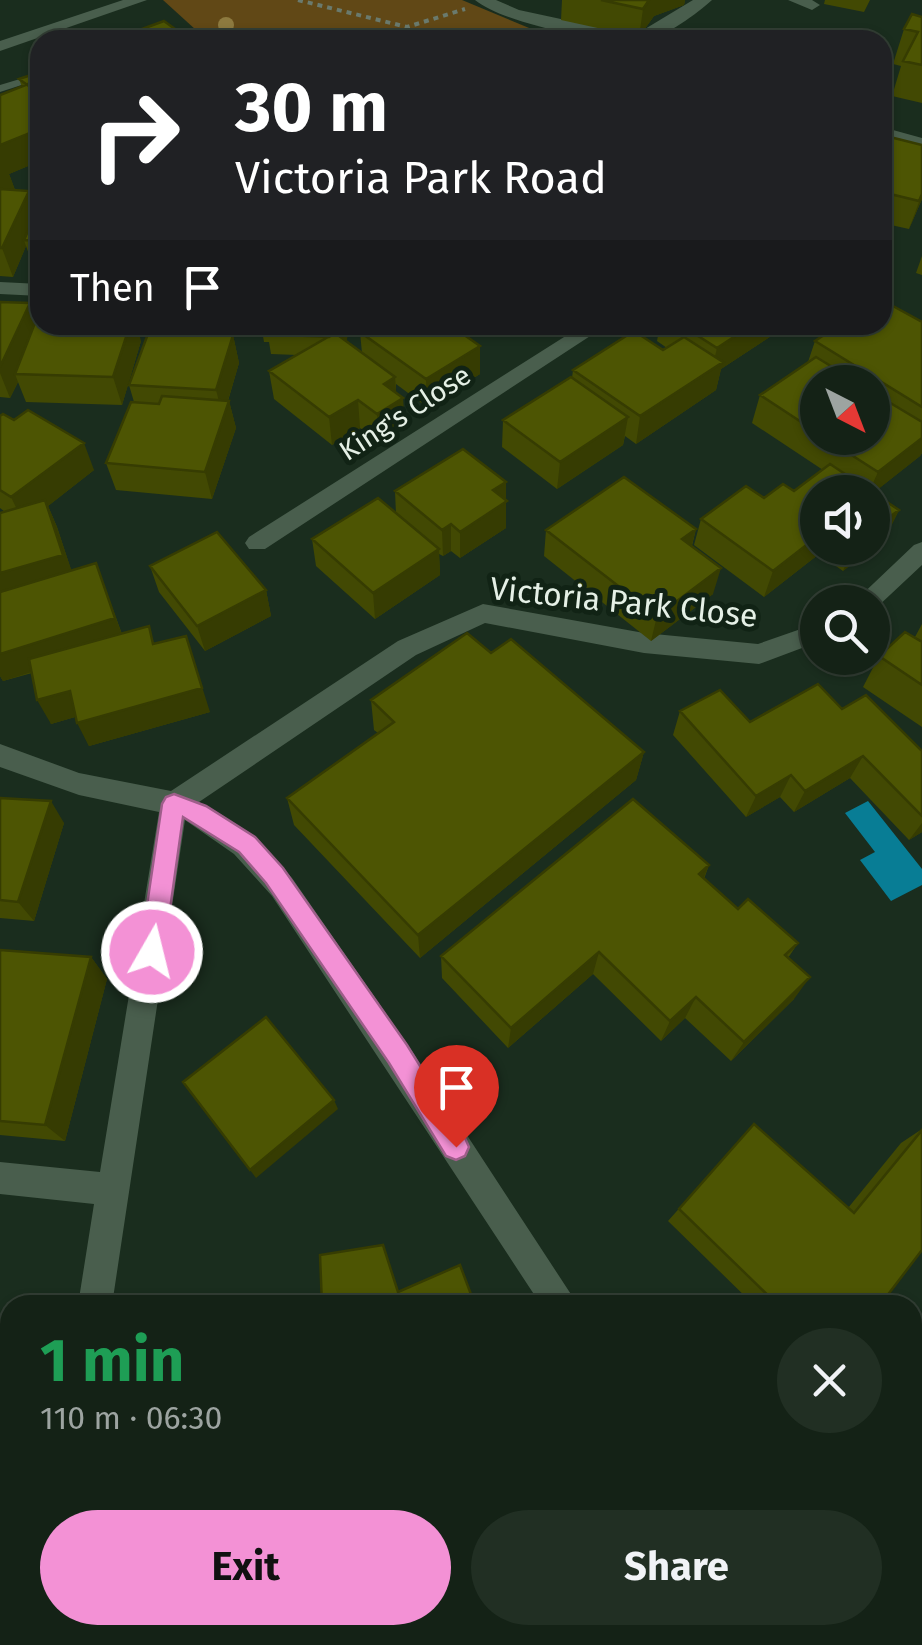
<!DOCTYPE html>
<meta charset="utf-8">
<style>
:root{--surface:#142216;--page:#212f23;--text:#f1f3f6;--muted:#9da4a1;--line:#333f35;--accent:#f391d5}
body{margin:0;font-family:"Fira Sans",sans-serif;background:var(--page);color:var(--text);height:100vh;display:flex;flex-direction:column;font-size:38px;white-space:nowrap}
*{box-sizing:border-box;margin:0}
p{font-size:32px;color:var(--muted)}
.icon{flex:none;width:55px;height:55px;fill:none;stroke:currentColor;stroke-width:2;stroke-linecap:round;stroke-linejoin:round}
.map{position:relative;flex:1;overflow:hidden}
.panel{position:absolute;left:0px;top:1295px;width:922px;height:350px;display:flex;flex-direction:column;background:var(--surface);border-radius:30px 30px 0 0;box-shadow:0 2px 8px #0004,0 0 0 2px var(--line)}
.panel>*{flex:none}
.banner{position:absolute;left:30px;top:30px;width:862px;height:305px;border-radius:30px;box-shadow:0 2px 8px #0004,0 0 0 2px var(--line);background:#202124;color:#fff;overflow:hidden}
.needle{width:65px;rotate:138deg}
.controls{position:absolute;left:800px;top:365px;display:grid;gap:20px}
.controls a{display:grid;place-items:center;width:90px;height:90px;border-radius:50%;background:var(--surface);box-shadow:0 2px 8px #0004,0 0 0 2px var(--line);font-size:50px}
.pin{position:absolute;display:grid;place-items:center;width:85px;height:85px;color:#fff;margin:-102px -42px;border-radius:50% 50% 50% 0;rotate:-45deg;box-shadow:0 0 10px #0007}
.pin .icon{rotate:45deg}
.me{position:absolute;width:110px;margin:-55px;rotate:8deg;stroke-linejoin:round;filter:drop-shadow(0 0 8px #0008)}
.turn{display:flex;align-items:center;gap:35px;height:210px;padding:0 40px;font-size:45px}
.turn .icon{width:130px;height:130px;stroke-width:2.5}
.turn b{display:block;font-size:70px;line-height:85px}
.then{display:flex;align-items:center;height:95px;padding:0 40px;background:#0003;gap:20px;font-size:38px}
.round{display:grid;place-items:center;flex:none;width:105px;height:105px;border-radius:52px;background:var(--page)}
.summary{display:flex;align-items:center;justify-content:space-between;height:170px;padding:0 40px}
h1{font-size:60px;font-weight:700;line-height:75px;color:#1e9e55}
.primary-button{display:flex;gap:20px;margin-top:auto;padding:20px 40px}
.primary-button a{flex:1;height:115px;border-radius:60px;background:var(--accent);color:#111;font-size:40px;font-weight:700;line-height:115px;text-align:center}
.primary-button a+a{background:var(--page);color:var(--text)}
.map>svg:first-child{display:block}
</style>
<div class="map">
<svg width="922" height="1645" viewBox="0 0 922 1645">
<rect width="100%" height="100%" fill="#1a2d1e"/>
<path fill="#614816" d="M163,0H462L546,35L532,40H207Z"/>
<path fill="#087d95" d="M868,801L922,869V885L891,901L860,860L875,852L845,813Z"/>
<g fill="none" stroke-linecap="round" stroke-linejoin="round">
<path stroke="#6a7a6d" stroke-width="4" stroke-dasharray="5 5" stroke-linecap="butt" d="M298,0L407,27L465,9
M694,37L712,40
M882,71L886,72"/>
<path fill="#495e4d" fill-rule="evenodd" d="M40,73V79L0,92V85Z"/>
<path fill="#495e4d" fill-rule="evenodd" d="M123,0H147L0,51V41Z
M475,0H496L519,10L635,35L693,0H712C698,13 665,37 646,40C609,45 504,24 475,0Z
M788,0H812L820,5L812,10Z
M882,127L922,138V148L882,138Z
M0,282L40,284V296L0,294Z
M583,325H607L265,549H249L245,543L249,537Z
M922,542V565L875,609L872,602H854L914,545Z
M483,604L644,633L758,644L818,623V642L759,664L644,653L485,623L416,655L199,802L254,837L292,878L412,1051L578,1305H541L272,896L234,854L185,820L112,1305H78L94,1204L0,1194V1162L100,1172L159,812L79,795L0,767V744L79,773L171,791L398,641Z
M54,1635H94V1645H54Z
M758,1635H800L804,1645H763Z"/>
</g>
<circle fill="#8d7a3f" cx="226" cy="25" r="8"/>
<path fill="#424903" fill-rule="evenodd" d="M562,0H685L684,5L654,16L639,37L561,20Z
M825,0H870L864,12L824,4Z
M922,17V103L892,96L901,66L893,64L904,29Z
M40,72V161L9,174L15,190L29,191L36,212L40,204V269L34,268L26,246L13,277L0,276V95L22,87L19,79Z
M882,135L922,199L909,229L882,223Z
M922,256V275L916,273Z
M0,302L36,320L141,341L122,405L26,402L18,382L10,398L0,397Z
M922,322V453L920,456L873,493L899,510L886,536L872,547V492H818V548H872L843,571L819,554L764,597L694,545L701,519L764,498L794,491L823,470L752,423L760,395L808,362L815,341ZM818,382H872V438H818Z
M261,325H350L346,342L362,353L360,332L480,374L427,407L396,384V393L405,426L379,442L360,428L332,445L274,399L269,371L297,355L271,354L269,342H264Z
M660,325H783L782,329L721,369L716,390L636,444L625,436L623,445L557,489L502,447L503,420L572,378L573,370L663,350L667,348L657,341Z
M233,335L239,363L228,401H229L236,428L212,499L116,490L106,463L134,402L129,385Z
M0,416L94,470L48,506L57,527L71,570L96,563L122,634L155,644L210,712L89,746L75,717L51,724L32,673L3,681L0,676V513L5,512L0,508Z
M395,491L505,500L506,528L460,558L451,551L443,556L439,554L440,575L375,619L316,566L312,539L396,514Z
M696,529L692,546L713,594L651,641L544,556L546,530Z
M150,566L266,590L271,616L205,651L159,592Z
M922,624V641L915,637Z
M922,642V727L863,687L879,656Z
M491,653L644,752L636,780L420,958L294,825L287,798L378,733L374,730L371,700Z
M842,709L922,751V832L909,840L850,778L794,812L780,797L746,817L673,735L680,711L750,722Z
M0,798L64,823L34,921L0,918Z
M709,865L704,879L738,909L798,943L788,958L794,999L731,1061L685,1018L661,1041L593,974L508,1048L442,978L441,956Z
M0,950L91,957L107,979L65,1141L0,1135Z
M754,1124L848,1208L901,1143L922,1129L880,1305H754L668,1221Z
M922,1493V1574L912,1564V1506Z
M306,1635H524L526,1645H307Z"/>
<path fill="#363c02" d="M649,0H685L684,5L654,16L639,37L643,9Z
M40,129V161L9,174L17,195L0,202V145Z
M29,191L39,219L24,240L26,246L13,277L2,248Z
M922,194V199L909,229Z
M30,303L40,332L15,374L18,382L10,398L0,373V367Z
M130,325H137L141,341L122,405L113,377Z
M344,325H350L343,357L341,337Z
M752,325H783L782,329L721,369L716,390L636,444L640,416L712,369L717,348Z
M233,335L239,363L223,417L216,390Z
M480,346V374L427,407L426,379Z
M395,377L397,402L403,398L405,426L379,442L377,414L384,384Z
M358,400L360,428L332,445L329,417Z
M229,401L236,428L212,499L205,472Z
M628,417L623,445L557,489L560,462Z
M922,438V453L920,456L872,494L869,492L878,472Z
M84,443L94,470L48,506L57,527L75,581L0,603V573L24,524L11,497Z
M506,482V528L460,558V532L493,490Z
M899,510L886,536L872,547V530Z
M451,524V551L443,556L442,530Z
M696,529L689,556L682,539Z
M818,536V548H821L819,554L764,597L773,571Z
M853,548H872L843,571Z
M439,549L440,575L375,619L373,593Z
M96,563L125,643L3,681L0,676V654Z
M721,568L713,594L651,641L657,616Z
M266,590L271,616L205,651L197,626Z
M186,636L210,712L89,746L77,723Z
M70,691L82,715L51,724L37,700Z
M644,752L636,780L420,958L418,935Z
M863,756L850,778L794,812L805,791Z
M791,775L780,797L746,817L756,796Z
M51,801L64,823L34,921L18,902Z
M922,823V832L909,840Z
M709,865L699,890V874Z
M599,952L593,974L508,1048L511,1028Z
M91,957L107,979L65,1141L45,1125Z
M810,977L794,999L731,1061L744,1042Z
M696,997L685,1018L661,1041L670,1021Z
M334,1100L338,1109L256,1178L250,1170Z"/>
<path fill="#4d5503" stroke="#363c02" stroke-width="2.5" d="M601,0H649L643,9Z
M912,14L922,17V65L903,61L918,32L904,29Z
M164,21L190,40H112Z
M513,31L530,40H493Z
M40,72V94L19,79Z
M28,84L40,94V129L0,145V95Z
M882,135L922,145V194L919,201L882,192Z
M0,189L29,191L2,248H0Z
M40,204V241L24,240Z
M882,300L922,322V407L815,341L839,325H882Z
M0,302L30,303L0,367Z
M40,310V325H130L113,377L15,374Z
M270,325H344L341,337L335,333L329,337L268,334Z
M372,325H450L480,346L426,379L360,332Z
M681,325H752L717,348Z
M149,331L233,335L216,390L129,385Z
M634,331L663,350L684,337L723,362L640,416L573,370Z
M335,333L395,377L384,384L403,398L377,414L358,400L329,417L269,371Z
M816,357L857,382H818V433L760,395Z
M571,377L628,417L560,462L503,420Z
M872,392L922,422V438L878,472L825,438H872Z
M162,396L229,401L205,472L106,463L131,402L159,404Z
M28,410L84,443L11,497L0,490V416L3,414L14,420Z
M463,449L506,482L493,490L507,501L460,532L451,524L442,530L395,491Z
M830,464L899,510L872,530V492H818V536L773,571L701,519L746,486L764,498L783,484L794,491Z
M624,477L696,529L682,539L721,568L657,616L546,530Z
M378,498L439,549L373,593L312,539Z
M45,500L63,555L0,573V513Z
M217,532L266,590L197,626L150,566Z
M96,563L115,618L0,654V592Z
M149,626L153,644L186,636L202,688L77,723L70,691L37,700L29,659Z
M905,632L922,642V685L879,656Z
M467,633L491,653L511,639L644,752L418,935L287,798L394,722L371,700Z
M818,684L842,709L866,695L922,751V816L863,756L805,791L791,775L756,796L680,711L720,690L750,722Z
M0,798L51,801L18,902L0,900Z
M633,799L709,865L699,874L738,909L748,899L798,943L785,955L810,977L744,1042L696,997L670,1021L599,952L511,1028L441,956Z
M0,950L91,957L45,1125L0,1121Z
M266,1017L334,1100L250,1170L183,1082Z
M754,1124L854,1213L922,1130V1250L880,1305H778L679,1209Z
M383,1245L398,1292L460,1265L475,1305H322L320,1255Z
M922,1533V1552L914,1544Z
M306,1635H462L463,1645H307Z
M510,1635H524L526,1645H464Z"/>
<path fill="#f391d5" stroke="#9e5e8a" stroke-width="2.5" d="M174,794L206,806L255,837L283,868L407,1045L465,1138L469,1147L465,1156L456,1160L446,1156L389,1063L266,883L239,852L183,817L164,952L160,960L152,963L143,960L140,952L162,804L166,797Z"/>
<g text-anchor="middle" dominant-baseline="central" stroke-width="10" stroke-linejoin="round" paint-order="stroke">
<g font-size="28" fill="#e5f0e6" stroke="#112315">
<text transform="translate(405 413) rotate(-33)">King's Close</text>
</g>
<g font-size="32" fill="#e5f0e6" stroke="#112315">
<text transform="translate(624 602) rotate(6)">Victoria Park Close</text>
</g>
</g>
</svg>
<div class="controls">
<a><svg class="needle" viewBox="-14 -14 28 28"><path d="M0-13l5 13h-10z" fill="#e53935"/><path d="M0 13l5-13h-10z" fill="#9da4a1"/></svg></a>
<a><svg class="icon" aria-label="sound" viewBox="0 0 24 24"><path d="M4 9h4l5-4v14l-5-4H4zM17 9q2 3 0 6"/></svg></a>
<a><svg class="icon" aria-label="search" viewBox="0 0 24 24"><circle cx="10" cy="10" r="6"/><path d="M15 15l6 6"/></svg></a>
</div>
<div class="pin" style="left:456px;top:1147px;background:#d93025"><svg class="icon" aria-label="arrive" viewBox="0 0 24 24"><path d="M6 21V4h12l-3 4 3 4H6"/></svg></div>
<svg class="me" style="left:152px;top:952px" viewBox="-20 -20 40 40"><circle r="17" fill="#f391d5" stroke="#fff" stroke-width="3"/><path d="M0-11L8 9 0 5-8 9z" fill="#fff"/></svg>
<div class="banner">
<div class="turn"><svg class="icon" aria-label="right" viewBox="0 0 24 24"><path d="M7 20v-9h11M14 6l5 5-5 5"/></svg><div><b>30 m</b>Victoria Park Road</div></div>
<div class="then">Then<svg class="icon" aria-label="arrive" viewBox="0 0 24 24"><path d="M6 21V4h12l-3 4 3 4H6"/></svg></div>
</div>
<section class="panel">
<div class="summary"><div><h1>1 min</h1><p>110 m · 06:30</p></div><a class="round"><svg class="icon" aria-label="close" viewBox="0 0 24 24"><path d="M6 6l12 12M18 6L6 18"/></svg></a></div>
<div class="primary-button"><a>Exit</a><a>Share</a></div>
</section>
</div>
